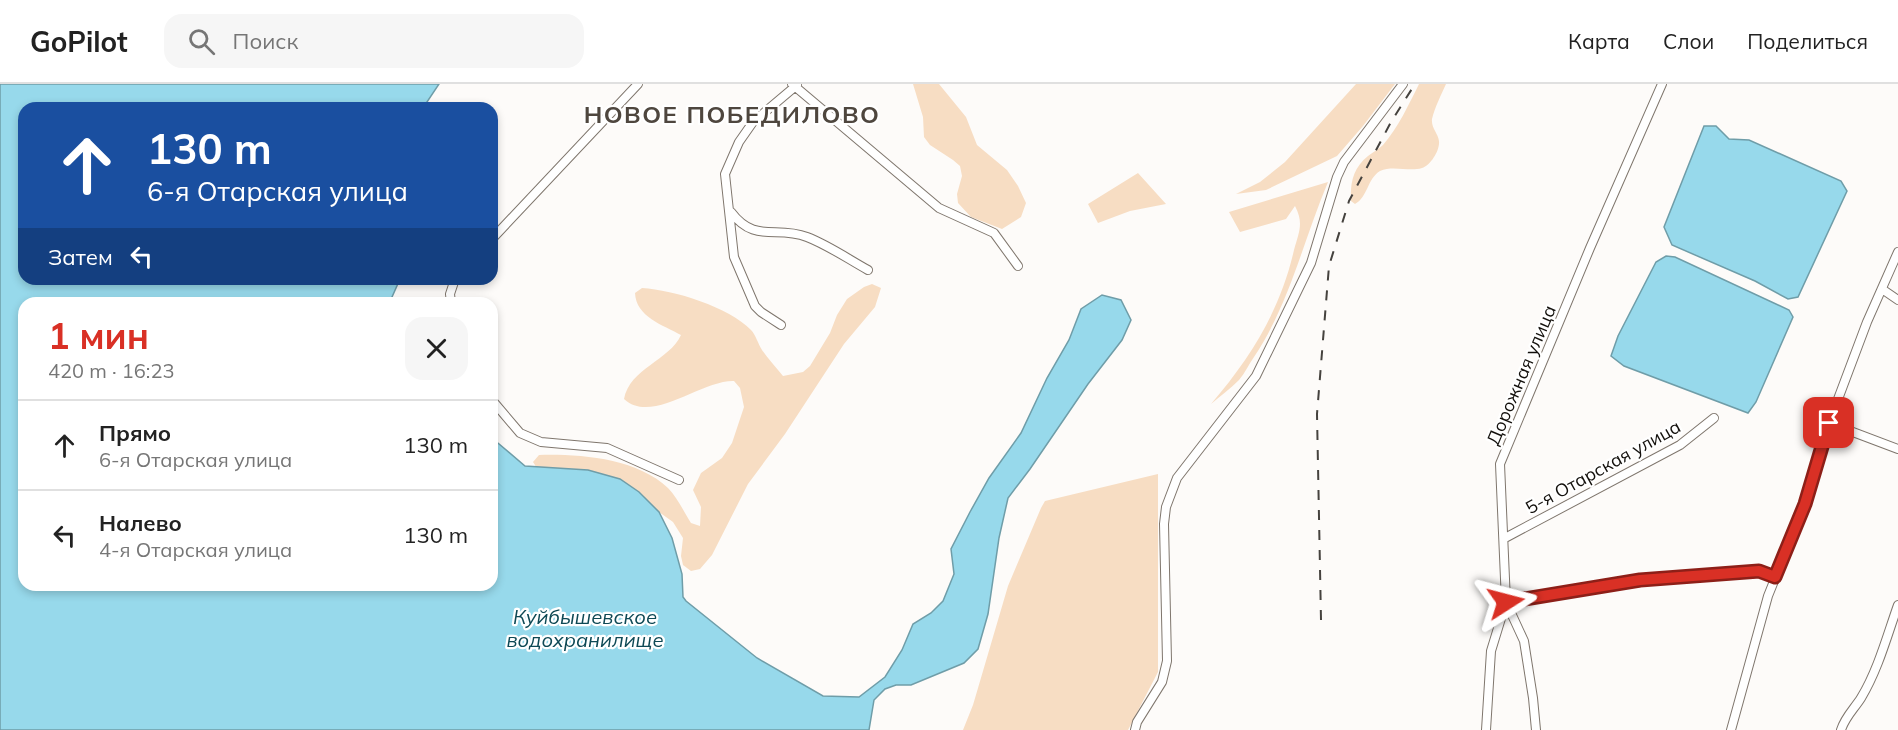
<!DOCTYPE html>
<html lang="ru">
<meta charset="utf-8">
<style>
:root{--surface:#fff;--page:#f6f6f6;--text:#222;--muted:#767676;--line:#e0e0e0;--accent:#d93025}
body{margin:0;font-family:Mulish,sans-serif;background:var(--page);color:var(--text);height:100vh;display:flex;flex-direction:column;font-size:22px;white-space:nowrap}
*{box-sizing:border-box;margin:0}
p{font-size:20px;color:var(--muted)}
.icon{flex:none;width:33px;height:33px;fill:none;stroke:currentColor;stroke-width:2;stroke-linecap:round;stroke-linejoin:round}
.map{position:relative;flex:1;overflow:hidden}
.side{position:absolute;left:18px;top:213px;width:480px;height:294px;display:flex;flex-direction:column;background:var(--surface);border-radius:18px;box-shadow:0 3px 9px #0003}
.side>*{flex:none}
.guide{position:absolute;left:18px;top:18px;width:480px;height:183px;border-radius:18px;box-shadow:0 3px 9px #0003;background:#1a4fa0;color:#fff;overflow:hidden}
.pin{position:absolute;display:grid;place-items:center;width:51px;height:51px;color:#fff;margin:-26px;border-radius:12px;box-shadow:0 3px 9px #0006}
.me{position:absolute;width:66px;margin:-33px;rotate:81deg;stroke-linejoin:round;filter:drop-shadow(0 0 4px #0008)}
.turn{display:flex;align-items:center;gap:21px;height:126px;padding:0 30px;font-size:27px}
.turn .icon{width:78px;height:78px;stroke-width:2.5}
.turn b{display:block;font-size:42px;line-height:51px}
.then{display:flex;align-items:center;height:57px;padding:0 30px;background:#0003;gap:12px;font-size:22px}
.round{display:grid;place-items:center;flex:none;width:63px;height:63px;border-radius:18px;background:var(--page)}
.head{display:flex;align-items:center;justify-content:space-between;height:102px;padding:0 30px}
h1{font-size:36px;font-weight:700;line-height:45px;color:var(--accent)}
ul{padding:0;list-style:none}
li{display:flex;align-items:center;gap:18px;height:90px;padding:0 30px;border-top:2px solid var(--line)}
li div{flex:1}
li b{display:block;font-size:22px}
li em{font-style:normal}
header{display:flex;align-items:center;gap:36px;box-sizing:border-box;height:84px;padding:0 30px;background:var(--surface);border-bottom:2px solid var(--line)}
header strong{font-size:28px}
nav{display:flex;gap:33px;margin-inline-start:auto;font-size:21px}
.search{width:420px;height:54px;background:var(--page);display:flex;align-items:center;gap:15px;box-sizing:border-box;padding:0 21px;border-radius:18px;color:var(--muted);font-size:22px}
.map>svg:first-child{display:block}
</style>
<header>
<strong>GoPilot</strong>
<div class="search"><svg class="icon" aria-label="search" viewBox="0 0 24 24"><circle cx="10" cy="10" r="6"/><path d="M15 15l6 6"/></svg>Поиск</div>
<nav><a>Карта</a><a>Слои</a><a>Поделиться</a></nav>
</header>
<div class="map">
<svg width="1898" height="646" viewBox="0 0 1898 646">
<rect width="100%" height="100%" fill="#fdfbf9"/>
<path fill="#f7ddc3" d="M913,0H939L966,33L977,61L1007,86L1018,102L1026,119L1021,133L1002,145L971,133L958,119L957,110L962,92L960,82L953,76L930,61L924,53L923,33Z
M1356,0H1395L1363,42L1337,72L1266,106L1236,110L1260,98L1285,78Z
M1419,0H1446C1441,11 1435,23 1432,35C1431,44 1438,49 1439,57C1440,66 1431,81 1422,84C1409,88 1393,81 1380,87C1367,95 1368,113 1355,120L1351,117C1350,99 1353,84 1368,72C1373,68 1379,65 1383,61C1398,44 1409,20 1419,0Z
M1138,89L1166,120L1130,127L1098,139L1088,120Z
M1328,98C1303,157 1290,219 1254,273C1249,280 1245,289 1239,296C1230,305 1220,312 1211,320C1251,273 1280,227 1294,166C1299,148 1304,139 1295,122L1286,135L1240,148L1229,128Z
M872,200L881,204L875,223L844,260L785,350L748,400L712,471L700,485L691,487L683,481L681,472L683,454L673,438L659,428L639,408L588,386L537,384L533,378L539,371C580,370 636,374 668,404C677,413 684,428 691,439L700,442L701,423L693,406L701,389L722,374L732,359L744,323L740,304L734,297C701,296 652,341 624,315C630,284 669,277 681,251C663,241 636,233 635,209L642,204C674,206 729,223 751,246C756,251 758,260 762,266C768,275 776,283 783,292L803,288L810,282L830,249L837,231L847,215L864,203Z
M1158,390V588L1128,646H963L973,621L1008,502L1041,424L1045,417Z"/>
<path fill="#97d9eb" stroke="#6f9da8" stroke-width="1.5" d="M0,0H439L423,24H24V195H400L392,213L384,219H24V501H492V354L525,382L588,386L620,395L639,408L659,428L672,454L682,490L683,513L686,517L757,574L823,612L859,613L885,593L902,566L913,540L931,529L943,517L954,490L951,465L970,428L989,394L1021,349L1047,294L1069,256L1081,225L1102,211L1121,216L1131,236L1122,256L1088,300L1030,385L1008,414L999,454L988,530L978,565L964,579L911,601H896L885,605L874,616L869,646H0Z
M1704,42H1716L1729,55L1749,56L1841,97L1847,107L1798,213L1788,215L1755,197L1672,161L1664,143Z
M1666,172L1675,173L1789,226L1793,233L1756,318L1748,329L1624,282L1611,272L1618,252L1656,178Z"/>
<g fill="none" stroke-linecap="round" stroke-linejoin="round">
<defs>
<path id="minor" d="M792,0L939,124L994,149L1018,182
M731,128C755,160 776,141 807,153C828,161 848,175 868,186
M492,155L638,0
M1882,205L1898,216
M451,219L450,210L455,195
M781,241L761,228L755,222L734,173L725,90L739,58L753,38L797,1
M492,316L520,349L541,358L607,364L679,396
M1829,339L1898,365
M1505,454L1680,361L1714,334
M1135,646L1137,638L1162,598L1167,577L1164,440L1166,423L1177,394L1256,292L1311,179L1337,93L1344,78L1403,0
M1486,646L1491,567L1506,518L1500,380L1590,164L1662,0
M1536,646L1533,614L1524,557L1506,518L1640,496L1759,487L1775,493
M1731,646L1768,512L1805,420L1829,339L1867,238L1898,168
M1841,646C1845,633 1854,625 1861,614C1878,586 1887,552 1898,521"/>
</defs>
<use href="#minor" stroke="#7f766d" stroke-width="10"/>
<use href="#minor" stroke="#fff" stroke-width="8"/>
<path stroke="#45423e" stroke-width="2" stroke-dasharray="10 10" stroke-linecap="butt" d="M1321,536L1317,330L1329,182L1349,117L1391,38L1415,0"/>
</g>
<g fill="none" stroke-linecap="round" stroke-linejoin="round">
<defs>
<path id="route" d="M1506,518L1640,496L1759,487L1775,493L1805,420L1829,339"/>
</defs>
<use href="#route" stroke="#8d1f18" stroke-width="15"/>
<use href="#route" stroke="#d93025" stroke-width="10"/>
</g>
<g text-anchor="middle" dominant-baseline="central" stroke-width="4.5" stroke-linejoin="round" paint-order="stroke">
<g font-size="18" fill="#13100c" stroke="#fff">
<text transform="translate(1521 291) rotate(-67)">Дорожная улица</text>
<text transform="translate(1603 383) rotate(-29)">5-я Отарская улица</text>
</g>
<g font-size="20" font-style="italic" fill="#0e4955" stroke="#fff">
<text x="585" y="532">Куйбышевское<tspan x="585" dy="23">водохранилище</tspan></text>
</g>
<g font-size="24" font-weight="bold" letter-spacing="1.5" fill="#4e463e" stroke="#fff">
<text x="732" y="30">НОВОЕ ПОБЕДИЛОВО</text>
</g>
</g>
</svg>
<div class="pin" style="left:1829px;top:339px;background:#d93025"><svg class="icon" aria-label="arrive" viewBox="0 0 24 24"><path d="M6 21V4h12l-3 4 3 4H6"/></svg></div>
<svg class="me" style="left:1506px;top:518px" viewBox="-20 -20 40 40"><path d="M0-17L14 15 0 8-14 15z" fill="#d93025" stroke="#fff" stroke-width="4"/></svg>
<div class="guide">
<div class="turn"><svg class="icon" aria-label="ahead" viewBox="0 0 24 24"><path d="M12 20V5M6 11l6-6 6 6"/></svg><div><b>130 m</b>6-я Отарская улица</div></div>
<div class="then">Затем<svg class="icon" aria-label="left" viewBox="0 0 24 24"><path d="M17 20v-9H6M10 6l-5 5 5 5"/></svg></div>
</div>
<section class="side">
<div class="head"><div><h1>1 мин</h1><p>420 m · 16:23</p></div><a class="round"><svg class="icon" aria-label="close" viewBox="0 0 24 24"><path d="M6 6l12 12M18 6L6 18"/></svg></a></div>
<ul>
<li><svg class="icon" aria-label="ahead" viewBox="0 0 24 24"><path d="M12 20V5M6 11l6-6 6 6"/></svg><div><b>Прямо</b><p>6-я Отарская улица</p></div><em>130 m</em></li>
<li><svg class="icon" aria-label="left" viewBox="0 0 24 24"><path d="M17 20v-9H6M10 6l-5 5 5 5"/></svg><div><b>Налево</b><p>4-я Отарская улица</p></div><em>130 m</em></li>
</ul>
</section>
</div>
